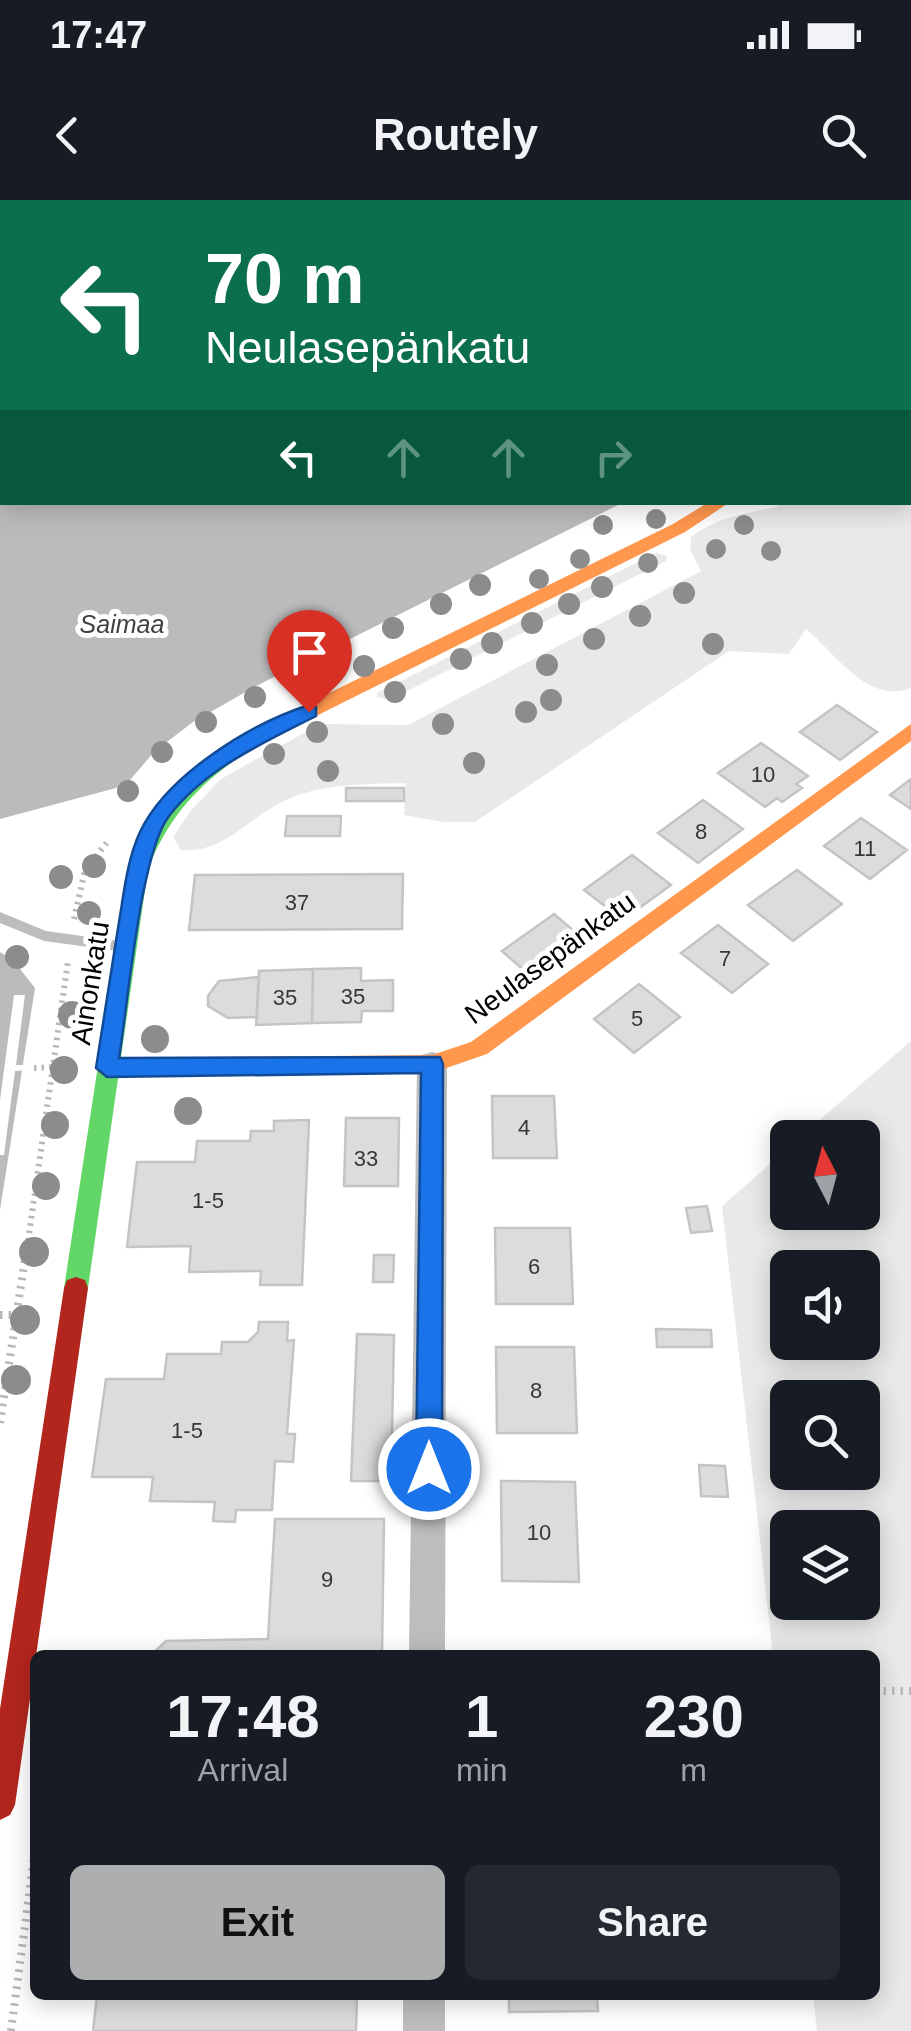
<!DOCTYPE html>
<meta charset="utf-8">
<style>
:root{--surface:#171b24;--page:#242831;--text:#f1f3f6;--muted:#9ea1a6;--accent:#adaeaf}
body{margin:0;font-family:Helvetica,sans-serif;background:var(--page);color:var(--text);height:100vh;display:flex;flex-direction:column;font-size:38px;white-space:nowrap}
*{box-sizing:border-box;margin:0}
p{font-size:32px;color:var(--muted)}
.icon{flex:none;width:55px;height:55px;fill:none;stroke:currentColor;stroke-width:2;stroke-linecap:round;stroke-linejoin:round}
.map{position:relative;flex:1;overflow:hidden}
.sheet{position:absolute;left:30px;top:1450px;width:850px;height:350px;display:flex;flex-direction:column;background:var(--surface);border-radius:15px;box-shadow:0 5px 25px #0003}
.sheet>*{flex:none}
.top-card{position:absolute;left:0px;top:0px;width:912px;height:305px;box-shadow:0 5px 25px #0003;background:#0b6e4f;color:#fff;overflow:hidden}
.needle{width:65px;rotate:354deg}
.buttons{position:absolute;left:770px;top:920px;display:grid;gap:20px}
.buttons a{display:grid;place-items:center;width:110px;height:110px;border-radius:15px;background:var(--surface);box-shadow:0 5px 25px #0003;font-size:50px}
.pin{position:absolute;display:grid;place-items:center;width:85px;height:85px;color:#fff;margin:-102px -42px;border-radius:50% 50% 50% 0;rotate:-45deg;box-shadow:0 0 10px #0007}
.pin .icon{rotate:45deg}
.me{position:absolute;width:110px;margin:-55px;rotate:0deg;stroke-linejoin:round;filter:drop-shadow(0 0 8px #0008)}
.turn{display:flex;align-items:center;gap:35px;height:210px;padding:0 40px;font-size:45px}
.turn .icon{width:130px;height:130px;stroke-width:2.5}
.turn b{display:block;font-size:70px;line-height:85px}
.lanes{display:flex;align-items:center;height:95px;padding:0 40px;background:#0003;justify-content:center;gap:50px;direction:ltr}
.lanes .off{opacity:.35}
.eta{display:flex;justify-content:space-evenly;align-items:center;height:170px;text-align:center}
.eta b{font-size:60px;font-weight:600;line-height:70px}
.button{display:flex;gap:20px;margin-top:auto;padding:20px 40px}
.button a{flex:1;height:115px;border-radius:15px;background:var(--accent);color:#111;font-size:40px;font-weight:600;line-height:115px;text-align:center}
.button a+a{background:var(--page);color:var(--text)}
.status{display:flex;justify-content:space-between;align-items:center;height:70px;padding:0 50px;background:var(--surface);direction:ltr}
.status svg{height:28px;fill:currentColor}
header{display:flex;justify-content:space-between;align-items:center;height:130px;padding:0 40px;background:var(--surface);font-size:45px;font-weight:600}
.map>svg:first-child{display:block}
</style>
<div class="status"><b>17:47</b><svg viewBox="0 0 49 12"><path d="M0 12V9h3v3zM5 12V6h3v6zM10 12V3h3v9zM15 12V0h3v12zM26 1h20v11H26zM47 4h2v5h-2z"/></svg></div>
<header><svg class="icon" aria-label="back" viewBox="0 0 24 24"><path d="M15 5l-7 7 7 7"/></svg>Routely<svg class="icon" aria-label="search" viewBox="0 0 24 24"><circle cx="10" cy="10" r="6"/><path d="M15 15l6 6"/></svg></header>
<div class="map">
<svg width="911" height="1831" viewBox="0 0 911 1831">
<rect width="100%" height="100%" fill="#fff"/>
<path fill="#e9e9e9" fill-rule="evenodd" d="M911,190V488C868,505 836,454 806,429L789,454L729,451L475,622H443L404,615L406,583C366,584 321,583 284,601C248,618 223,654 181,650L173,637L192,609L221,579L320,524L408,525L701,371L690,349L691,337C718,317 745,313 777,307L782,303L910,302Z
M656,353L667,356L666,361L389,500L377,497V493Z
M911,841V1831H817L813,1795H875V1455H773L722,1006L787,949L788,1012H862V938L800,937ZM788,1068H862V1142H788ZM788,1198H862V1272H788ZM788,1328H862V1402H788Z"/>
<path fill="#bbb" d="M0,0H911V84L910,2H2V302L622,303L256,486L193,522L155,551L130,580L116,588L0,619Z
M0,752L13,760L35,788L0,1010Z"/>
<path fill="#fff" d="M14,795H25L16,865H29V870L15,871L4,955H0V900Z"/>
<path fill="#dcdcdc" stroke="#c4c4c4" stroke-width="2.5" d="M837,505L877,532L840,560L800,532Z
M761,543L808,576L796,584L802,588L782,602L777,598L765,607L718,573Z
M911,579V609L890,595Z
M346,588H404V601H346Z
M703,600L743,629L698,663L658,633Z
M287,616H341L340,636H285Z
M861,618L907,650L870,679L824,646Z
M632,655L671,685L623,720L584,690Z
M797,670L842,704L793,741L748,705Z
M403,674L402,729L189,730L195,675Z
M554,714L589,744L537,782L502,751Z
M718,725L768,764L732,793L681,753Z
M361,768V781L393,780V811H362L361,822L312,823L313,769Z
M313,769L312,823L256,825L259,771Z
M259,777L257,817L228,818L208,806V796L219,781Z
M639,784L680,817L634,853L594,819Z
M492,896H554L557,958H493Z
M346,918H399L398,986H344Z
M309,920L302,1085H260L261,1071L189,1072L191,1046L127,1047L137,962H195L197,941H250L251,931H274V921Z
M707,1006L712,1031L691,1033L686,1008Z
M495,1028H570L573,1104H496Z
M374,1055H394L393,1082H373Z
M259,1122H288L287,1141L294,1140L287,1234H295L293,1262L275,1261L272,1310H236L235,1322L213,1321L215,1302L150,1301L153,1277H92L106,1179H164L167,1154H221L222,1142H248L258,1132Z
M656,1129L711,1130L712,1147H657Z
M357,1134L394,1135L391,1281H351Z
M496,1147H574L577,1233H497Z
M699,1265L725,1266L728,1297L701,1296Z
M501,1281L575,1282L579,1382L502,1381Z
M275,1319H384L382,1455H151L166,1441L268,1439Z
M97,1795H357L356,1831H93Z
M509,1795H597L598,1811L509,1812Z"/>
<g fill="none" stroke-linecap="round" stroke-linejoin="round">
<path stroke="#b8b8b8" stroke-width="6" stroke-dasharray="2.5 5" stroke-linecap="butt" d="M74,719L85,670L108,641
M34,868L55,867
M27,1048L68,761"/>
<path stroke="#b8b8b8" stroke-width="8" stroke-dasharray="2.5 6" stroke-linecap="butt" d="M0,1115H17
M0,1223L27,1046
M875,1491H911
M11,1831L35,1650"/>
<path fill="#bdbdbd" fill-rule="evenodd" d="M0,712L46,731L126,742L133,747L126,752L44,741L0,723Z"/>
<path fill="#bdbdbd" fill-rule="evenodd" d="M432,852L442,855L447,864L445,1455H409L417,864L422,855Z
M403,1795H445V1831H403Z"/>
<path fill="#63d668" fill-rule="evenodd" d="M267,525L274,527V537C215,568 172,606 148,669L88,1088L85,1096L76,1099L67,1096L64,1088L128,669C153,606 200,547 267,525Z"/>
<path fill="#ff974d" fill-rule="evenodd" d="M910,150H911V160H910Z
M709,302H730L685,332L274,537H260L258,532L260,527L673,324Z
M911,524V541L487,854L432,873L107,876L99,873L96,867L99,861L107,858L432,855L471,842Z"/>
<path fill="#b3261e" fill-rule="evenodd" d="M76,1077L85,1080L88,1088L15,1605L10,1615L0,1620V1509L64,1088L67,1080Z"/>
</g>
<g fill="#8c8c8c">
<circle cx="656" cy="319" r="10"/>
<circle cx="603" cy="325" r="10"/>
<circle cx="744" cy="325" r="10"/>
<circle cx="716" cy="349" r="10"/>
<circle cx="771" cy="351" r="10"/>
<circle cx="580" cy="359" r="10"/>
<circle cx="648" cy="363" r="10"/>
<circle cx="539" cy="379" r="10"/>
<circle cx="480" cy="385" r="11"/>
<circle cx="602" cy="387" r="11"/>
<circle cx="684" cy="393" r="11"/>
<circle cx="441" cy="404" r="11"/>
<circle cx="569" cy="404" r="11"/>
<circle cx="640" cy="416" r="11"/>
<circle cx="532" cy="423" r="11"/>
<circle cx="393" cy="428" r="11"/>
<circle cx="594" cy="439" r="11"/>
<circle cx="492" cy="443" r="11"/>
<circle cx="713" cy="444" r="11"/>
<circle cx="461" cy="459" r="11"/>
<circle cx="547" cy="465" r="11"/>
<circle cx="364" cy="466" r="11"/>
<circle cx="302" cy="472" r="11"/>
<circle cx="395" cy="492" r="11"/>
<circle cx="255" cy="497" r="11"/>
<circle cx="551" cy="500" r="11"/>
<circle cx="526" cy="512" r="11"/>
<circle cx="206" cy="522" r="11"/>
<circle cx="443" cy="524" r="11"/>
<circle cx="317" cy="532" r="11"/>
<circle cx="162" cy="552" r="11"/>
<circle cx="274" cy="554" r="11"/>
<circle cx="474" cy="563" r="11"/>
<circle cx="328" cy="571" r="11"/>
<circle cx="128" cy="591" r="11"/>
<circle cx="94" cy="666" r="12"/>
<circle cx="61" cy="677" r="12"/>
<circle cx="89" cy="713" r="12"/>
<circle cx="17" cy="757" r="12"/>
<circle cx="72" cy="815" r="14"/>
<circle cx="155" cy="839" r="14"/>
<circle cx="64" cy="870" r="14"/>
<circle cx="188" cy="911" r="14"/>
<circle cx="55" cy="925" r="14"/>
<circle cx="46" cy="986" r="14"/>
<circle cx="34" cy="1052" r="15"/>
<circle cx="25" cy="1120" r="15"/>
<circle cx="16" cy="1180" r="15"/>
</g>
<path fill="#1a73e8" stroke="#114b97" stroke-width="2.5" d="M309,505L316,507V516C263,543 206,568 169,616C140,654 128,804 119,858L440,857L443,864L442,1269L439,1278L429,1282L420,1278L416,1269L421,873L107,877L96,868C104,819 111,771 119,722C124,693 127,660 140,632C167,575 250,524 309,505Z"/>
<g text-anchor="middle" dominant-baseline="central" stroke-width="10" stroke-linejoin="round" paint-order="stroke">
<g font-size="22" fill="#373737">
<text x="763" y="574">10</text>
<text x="701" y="631">8</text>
<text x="865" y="648">11</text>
<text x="297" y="702">37</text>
<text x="725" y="758">7</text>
<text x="353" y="796">35</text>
<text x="285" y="797">35</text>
<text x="637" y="818">5</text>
<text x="524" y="927">4</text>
<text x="366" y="958">33</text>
<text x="208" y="1000">1-5</text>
<text x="534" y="1066">6</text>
<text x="536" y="1190">8</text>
<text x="187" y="1230">1-5</text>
<text x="539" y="1332">10</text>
<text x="327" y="1379">9</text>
</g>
<g font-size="25" font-style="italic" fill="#3f3f3f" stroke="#fff">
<text x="122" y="424">Saimaa</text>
</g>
<g font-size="28" fill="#000" stroke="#fff">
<text transform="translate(550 758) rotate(-36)">Neulasepänkatu</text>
<text transform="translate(90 783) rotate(-81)">Ainonkatu</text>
</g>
</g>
</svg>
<div class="buttons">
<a><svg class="needle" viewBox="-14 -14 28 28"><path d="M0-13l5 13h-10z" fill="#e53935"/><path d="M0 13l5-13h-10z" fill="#9ea1a6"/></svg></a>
<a><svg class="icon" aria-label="sound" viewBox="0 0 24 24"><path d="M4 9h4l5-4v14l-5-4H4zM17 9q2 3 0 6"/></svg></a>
<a><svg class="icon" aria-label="search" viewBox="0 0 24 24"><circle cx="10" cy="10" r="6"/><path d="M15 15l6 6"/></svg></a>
<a><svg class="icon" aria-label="layers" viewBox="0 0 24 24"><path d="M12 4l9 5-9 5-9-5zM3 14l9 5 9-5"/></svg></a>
</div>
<div class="pin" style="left:309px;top:512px;background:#d93025"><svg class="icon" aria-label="arrive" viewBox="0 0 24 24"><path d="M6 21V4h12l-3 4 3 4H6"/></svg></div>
<svg class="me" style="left:429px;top:1269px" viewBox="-20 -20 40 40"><circle r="17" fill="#1a73e8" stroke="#fff" stroke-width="3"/><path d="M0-11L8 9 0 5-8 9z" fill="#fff"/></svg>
<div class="top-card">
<div class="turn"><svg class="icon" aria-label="left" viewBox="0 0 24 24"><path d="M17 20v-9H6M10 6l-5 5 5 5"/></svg><div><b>70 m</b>Neulasepänkatu</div></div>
<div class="lanes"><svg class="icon" aria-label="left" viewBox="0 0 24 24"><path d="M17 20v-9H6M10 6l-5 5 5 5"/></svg><svg class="icon off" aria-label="ahead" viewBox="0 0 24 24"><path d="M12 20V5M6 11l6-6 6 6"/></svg><svg class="icon off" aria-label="ahead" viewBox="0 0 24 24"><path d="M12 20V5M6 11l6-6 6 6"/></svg><svg class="icon off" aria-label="right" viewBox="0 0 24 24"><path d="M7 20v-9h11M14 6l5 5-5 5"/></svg></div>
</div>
<section class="sheet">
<div class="eta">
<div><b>17:48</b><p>Arrival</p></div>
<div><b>1</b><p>min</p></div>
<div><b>230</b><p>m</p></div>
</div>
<div class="button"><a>Exit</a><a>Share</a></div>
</section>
</div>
